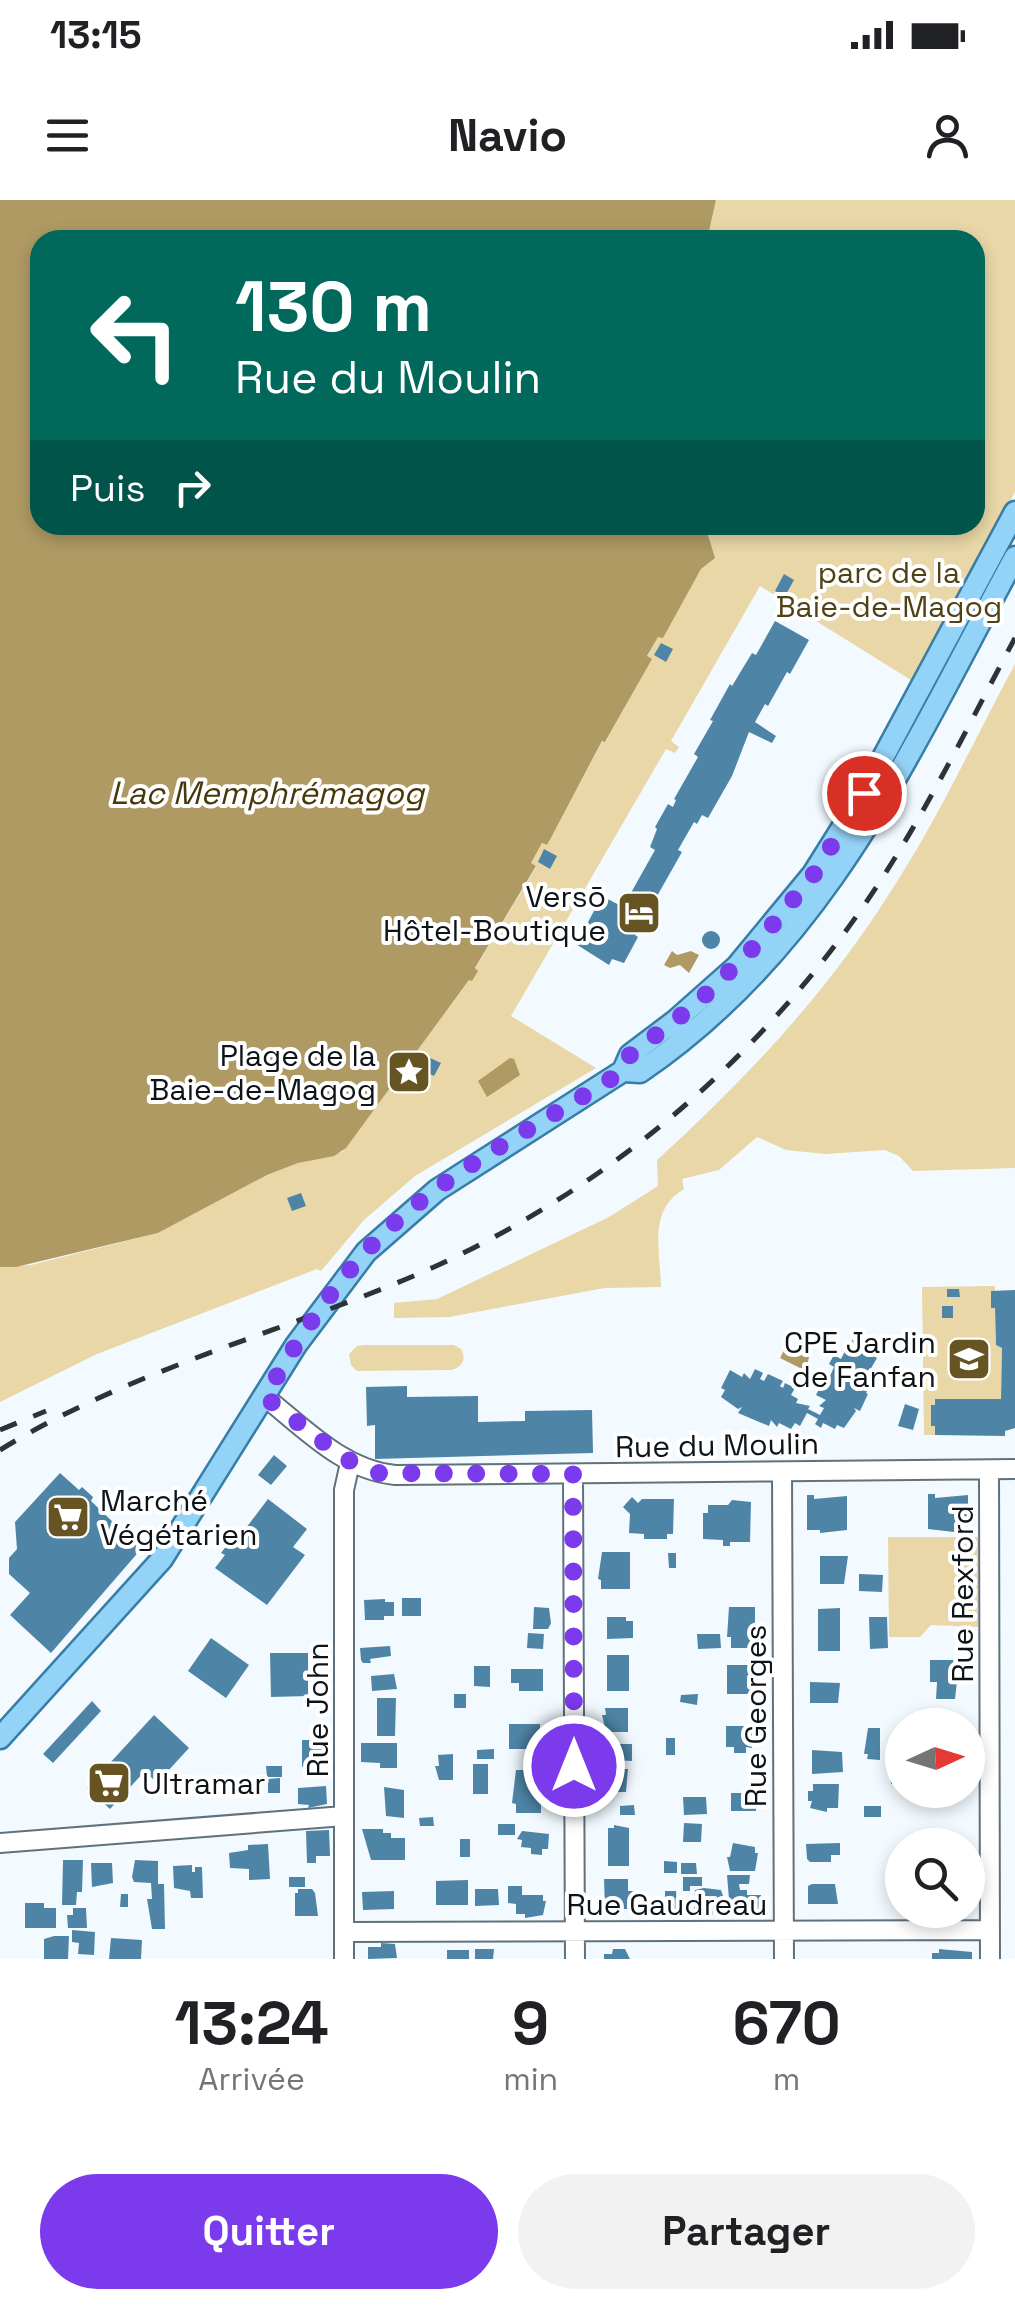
<!DOCTYPE html>
<html lang="fr">
<meta charset="utf-8">
<style>
:root{--surface:#fff;--page:#f2f2f2;--text:#202124;--muted:#757577;--accent:#7c3aed}
body{margin:0;font-family:"Space Grotesk",sans-serif;background:var(--page);color:var(--text);height:100vh;display:flex;flex-direction:column;font-size:38px;white-space:nowrap}
*{box-sizing:border-box;margin:0}
p{font-size:32px;color:var(--muted)}
.icon{flex:none;width:55px;height:55px;fill:none;stroke:currentColor;stroke-width:2;stroke-linecap:round;stroke-linejoin:round}
.map{position:relative;height:1759px;overflow:hidden}
.sheet{display:flex;flex-direction:column;background:var(--surface);flex:1}
.sheet>*{flex:none}
.top-card{position:absolute;left:30px;top:30px;width:955px;height:305px;border-radius:30px;box-shadow:0 5px 15px #0003;background:#00695c;color:#fff;overflow:hidden}
.needle{width:65px;rotate:86deg}
.controls{position:absolute;left:885px;top:1508px;display:grid;gap:20px}
.controls a{display:grid;place-items:center;width:100px;height:100px;border-radius:50%;background:var(--surface);box-shadow:0 5px 15px #0003;font-size:50px}
.pin{position:absolute;display:grid;place-items:center;width:85px;height:85px;color:#fff;margin:-42px;border:5px solid #fff;border-radius:50%;box-shadow:0 2px 10px #0007}
.me{position:absolute;width:110px;margin:-55px;rotate:0deg;stroke-linejoin:round;filter:drop-shadow(0 0 8px #0008)}
.turn{display:flex;align-items:center;gap:35px;height:210px;padding:0 40px;font-size:45px}
.turn .icon{width:130px;height:130px;stroke-width:2.5}
.turn b{display:block;font-size:70px;line-height:85px}
.then{display:flex;align-items:center;height:95px;padding:0 40px;background:#0003;gap:20px;font-size:38px}
.eta{display:flex;justify-content:space-evenly;align-items:center;height:170px;text-align:center}
.eta b{font-size:60px;font-weight:800;line-height:70px}
.cta{display:flex;gap:20px;margin-top:auto;padding:20px 40px}
.cta a{flex:1;height:115px;border-radius:60px;background:var(--accent);color:#fff;font-size:40px;font-weight:800;line-height:115px;text-align:center}
.cta a+a{background:var(--page);color:var(--text)}
.status{display:flex;justify-content:space-between;align-items:center;height:70px;padding:0 50px;background:var(--surface);direction:ltr}
.status svg{height:28px;fill:currentColor}
header{display:flex;justify-content:space-between;align-items:center;height:130px;padding:0 40px;background:var(--surface);font-size:45px;font-weight:800}
.map>svg:first-child{display:block}
</style>
<div class="status"><b>13:15</b><svg viewBox="0 0 49 12"><path d="M0 12V9h3v3zM5 12V6h3v6zM10 12V3h3v9zM15 12V0h3v12zM26 1h20v11H26zM47 4h2v5h-2z"/></svg></div>
<header><svg class="icon" aria-label="menu" viewBox="0 0 24 24"><path d="M4 6h16M4 12h16M4 18h16"/></svg>Navio<svg class="icon" aria-label="person" viewBox="0 0 24 24"><circle cx="12" cy="8" r="4"/><path d="M4 21q1-7 8-7t8 7"/></svg></header>
<div class="map">
<svg width="1015" height="1759" viewBox="0 0 1015 1759">
<rect width="100%" height="100%" fill="#f2faff"/>
<path fill="#e9d7a7" d="M716,0H1015V292L914,482L760,386L671,541L679,547L675,553L666,549L511,816L596,868L415,976L364,1020L321,1071L317,1069L97,1154L0,1202V1067L31,1065L158,1033L267,975L298,963L342,952L350,942L470,779L472,780L477,771L475,769L536,667L531,663L542,643L547,645L552,636L603,540L606,541L651,460L647,457L658,436L663,437L701,369L714,358L708,335L709,325H975V40H707Z
M1015,464V968L913,971L899,956L885,950L825,954L786,950L757,937L719,970L682,979L684,989C648,1010 660,1050 661,1087L605,1088L449,1117L394,1118V1103L437,1099L609,1017L658,986L657,960C746,879 827,793 891,691C938,619 974,540 1015,464Z
M995,1086V1091H991V1108H995L996,1145L1002,1148L1001,1199L932,1205L931,1225L935,1226V1235H924L922,1087Z
M364,1145H454L461,1149C467,1159 462,1167 452,1170L357,1171L351,1165L349,1154L357,1146Z
M888,1337H978V1427L931,1425L920,1437H889Z"/>
<path fill="#af9a63" d="M0,0H716L707,40H40V325H709L708,335L715,358L701,369L663,438L658,437L647,456L652,459L605,542L602,541L552,636L547,645L542,643L531,663L536,666L475,768L478,771L472,781L469,780L346,948L334,956L298,963L267,975L158,1033L16,1067H0Z
M672,751L677,755L691,751L699,755L689,773L680,765L670,768L664,765Z
M510,858L514,859L520,875L487,897L478,881Z
M786,1146L809,1157L807,1167L802,1169L780,1158Z"/>
<path fill="#4e85a7" d="M784,374L794,380L785,396L775,391Z
M775,421L809,440L790,474L787,472L768,506L765,504L755,522L776,536L772,543L749,532L732,576L708,618L702,615L697,624L694,622L678,650L682,652L635,735L638,737L624,763L612,759L609,765L571,741L574,734L580,737L602,696L623,707L655,650L650,647L657,629L655,627L668,604L673,607L676,600L674,599L698,557L694,554L713,521L710,520L730,484L732,486L752,453L756,455Z
M661,443L673,449L666,462L654,455Z
M544,649L557,656L550,669L538,662Z
M702 740a9 9 0 1 1 18 0a9 9 0 1 1-18 0Z
M428,857L441,863L434,876L421,870Z
M301,993L306,1006L292,1011L287,998Z
M947,1089H959L960,1097H947Z
M1015,1090V1228L1005,1231V1236L935,1235V1226H931V1205H935V1199H1001L1002,1148L996,1145L995,1108H991V1091Z
M942,1106H953V1118H942Z
M852,1140L868,1147L866,1152L877,1158L870,1170L873,1172L867,1178L872,1181L866,1193L868,1194L860,1211L854,1208L856,1211L844,1228L837,1225L835,1229L823,1223L821,1228L815,1224L818,1219L807,1213L800,1226L795,1223L791,1229L779,1223L777,1227L771,1220L769,1226L738,1213L742,1207L738,1209L721,1197L725,1190L721,1188L730,1170L742,1177L744,1173L750,1179L755,1169L763,1173L760,1179L764,1181L768,1174L783,1181L780,1186L783,1188L785,1183L795,1188L791,1195L798,1199L796,1203L810,1206L808,1209L820,1215L824,1208L819,1206L826,1200L816,1195L820,1187L826,1190L828,1185L820,1181L824,1173L830,1176L834,1167L829,1164L834,1155L841,1159L845,1151L849,1153Z
M952,1154H963V1166H952Z
M407,1186V1197L478,1196V1222L525,1221V1211L592,1210L593,1253L375,1259V1225L367,1226L366,1187Z
M905,1204L919,1209L913,1230L898,1226Z
M274,1255L287,1266L271,1285L258,1275Z
M60,1273L79,1290L82,1287L93,1297L91,1301L117,1326L120,1324L129,1337L132,1334L142,1348L51,1453L10,1415L30,1393L9,1374V1358L17,1349L15,1322Z
M928,1294H935V1298L968,1295V1329H954V1332L928,1329Z
M807,1295H814V1299L847,1296V1330L820,1333V1330H807Z
M632,1297L638,1303L642,1299H674L673,1334H667V1339H644V1334L629,1333L630,1314L623,1307Z
M268,1299L307,1329L293,1347L305,1355L267,1405L215,1368L225,1355L221,1353L239,1329L243,1332Z
M732,1300L751,1302L750,1342H730V1346H723V1340L703,1339V1313H708V1305H728Z
M602,1352H630V1389H601V1380L598,1379Z
M668,1353H676V1368H669Z
M820,1356H848L844,1384H820Z
M859,1374L883,1375L882,1392L859,1391Z
M402,1398H421V1416H402Z
M385,1399V1402H394V1416H384V1420H365L364,1400Z
M534,1407L549,1408L551,1423L548,1429H533Z
M729,1407H755V1437H751V1448H731V1437H727Z
M840,1408V1451H818V1409Z
M607,1417H626V1421H633V1438L607,1439Z
M869,1417H887L888,1448L870,1449Z
M528,1433L544,1434L543,1449L527,1448Z
M697,1434H720L721,1448L698,1449Z
M211,1438L249,1465L226,1498L188,1471Z
M390,1446L391,1456L370,1459L371,1463H363L361,1460L360,1448Z
M270,1453H308V1496L271,1497Z
M607,1455H629V1491H607Z
M930,1460H953L957,1481L955,1499H936L937,1482H930Z
M727,1465H755L759,1480H755L754,1494H727Z
M474,1466H490V1487L474,1486Z
M511,1469H543V1491H519V1483H511Z
M394,1474L397,1489L372,1491L371,1476Z
M810,1482L840,1483L838,1503H810Z
M454,1494H466V1508H454Z
M698,1494L697,1505L680,1502L681,1495Z
M377,1498H396L395,1536H377Z
M92,1501L101,1511L53,1563L43,1554Z
M605,1508H628V1532H606L602,1515H606Z
M934,1513H956L955,1525H934Z
M154,1515L189,1548L157,1583L145,1571L110,1609L87,1588Z
M509,1524H540V1549H509Z
M726,1526H753L752,1548L746,1547V1553H734V1547H726Z
M868,1528H880V1560L867,1559L868,1554H864Z
M666,1538H675V1555H666Z
M302,1540H321L325,1556H321V1562H314V1567H302Z
M361,1543H397V1568H380V1563L361,1562Z
M605,1544H632V1561L605,1560Z
M494,1549V1559H477V1550Z
M891,1549H901L900,1561H891Z
M812,1550L842,1552L843,1572L812,1574Z
M453,1554V1580H439L435,1566H439L438,1555Z
M473,1564H488V1594H473Z
M266,1566H282V1577H267Z
M607,1569H628L626,1592H615V1588H607Z
M516,1570H541V1613H516V1604L512,1603Z
M898,1570L899,1583L891,1584L890,1571Z
M280,1578V1593H268V1579Z
M813,1584H839L838,1608H827V1612L810,1608L812,1601H808V1591H813Z
M326,1586L327,1604L308,1608L309,1605L298,1604V1588Z
M384,1587L404,1590V1618L386,1616Z
M938,1590H959V1598L945,1601V1597H938Z
M731,1593H756V1611H731Z
M683,1597H706L707,1614L684,1615Z
M634,1605L635,1615H620V1606Z
M864,1606H881V1617H864Z
M433,1617L434,1626H420L419,1618Z
M684,1623L702,1624L701,1642H683Z
M498,1624H515V1635H498Z
M614,1625L629,1628V1666H608V1628H614Z
M362,1629H383V1633H391V1638H405V1660H371Z
M329,1630L330,1656H316V1663H307L306,1631Z
M522,1631L549,1634L548,1649H542V1655L531,1654V1648L521,1647L522,1640L517,1639Z
M934,1634H959L960,1645H935Z
M460,1639H470V1657H460Z
M733,1643L755,1647V1653H758L755,1671H730L727,1657H730Z
M840,1643V1655H831V1662H810L807,1659L806,1644Z
M268,1644L270,1679L249,1680V1669L230,1668L229,1653L248,1650V1645Z
M892,1657H902V1673H892Z
M63,1660H83L82,1692H77L76,1705H62Z
M135,1660L158,1661V1684H164L165,1729H152L147,1699H152L151,1683L134,1682L132,1677Z
M664,1661L677,1662V1673H664Z
M91,1663H112L113,1683L92,1687Z
M681,1663H696L697,1674H681Z
M192,1665V1672H195V1667H202L203,1698H191L190,1691L174,1688L173,1666Z
M727,1675H750L749,1684H739L740,1690H747V1695H761V1711H730Z
M289,1677H305V1687H289Z
M683,1677H702V1686H690V1691H683Z
M604,1679H628V1691H637V1709H605Z
M468,1680V1705H436V1681Z
M812,1684H835L838,1704H808V1686Z
M508,1686H522V1695H543V1701H546L543,1715L525,1718V1714H516V1704L508,1703Z
M704,1688L721,1690L723,1696L721,1711H713V1715H701V1710H694L695,1690Z
M298,1689H312L315,1693L318,1716H295V1693H298Z
M475,1689H498L499,1705L475,1706Z
M394,1691V1709L363,1710L362,1692Z
M665,1691H676L677,1709H665Z
M121,1694H128V1707H120Z
M25,1703H44V1708H56V1728H25Z
M73,1708H86L87,1728H68L67,1715H73Z
M72,1730L95,1732L94,1755L78,1754L79,1743L72,1742Z
M54,1736H69L68,1759H44V1739Z
M111,1738L142,1740L141,1759H109Z
M381,1743L395,1744L397,1758L368,1759V1747H381Z
M475,1749H494L493,1759H475Z
M613,1749H625L630,1759H604V1754H612Z
M939,1749L972,1752V1759H932V1753H939Z
M447,1750H469V1759H447Z"/>
<g fill="none" stroke-linecap="round" stroke-linejoin="round">
<defs>
<path id="minor" d="M265,1197C304,1228 343,1270 395,1275L1015,1269
M989,1270L990,1759
M782,1272L784,1759
M573,1274L575,1759
M0,1643L344,1616
M344,1732L990,1730
M344,1759V1290L350,1263"/>
<path id="major" d="M623,871L640,872C828,744 910,550 1015,357
M0,1538L162,1359L296,1145L366,1052L437,990L623,871L630,855L675,821L737,766L813,674L864,593L1015,312"/>
</defs>
<use href="#minor" stroke="#61717c" stroke-width="22"/>
<use href="#major" stroke="#377da6" stroke-width="25"/>
<use href="#minor" stroke="#fff" stroke-width="18"/>
<use href="#major" stroke="#94d3f8" stroke-width="20"/>
<path stroke="#2d3337" stroke-width="5" stroke-dasharray="18 18" stroke-linecap="butt" d="M0,1230L46,1211
M0,1250C125,1173 269,1136 404,1080C598,999 764,859 879,683C930,605 971,520 1015,438"/>
</g>
<g fill="none" stroke-linecap="round" stroke-linejoin="round">
<path stroke="#7c3aed" stroke-width="18" stroke-dasharray="0 32.4" d="M574,1566L573,1274L376,1273L344,1258L265,1197C299,1137 337,1078 387,1030C456,965 544,923 623,871L630,855L696,804L756,745L814,674L864,593"/>
</g>
<defs>
<symbol id="hotel-square" viewBox="-11 -11 22 22"><rect x="-9" y="-9" width="18" height="18" rx="4" fill="#665422" stroke="#fff"/><path d="M-6-4.5h1.5V1H6V5H4.5V3h-9V5H-6ZM-4 0a1.8 1.8 0 1 1 3.6 0ZM.5 0V-2.5h3Q6-2.5 6 0Z" fill="#fff"/></symbol>
<symbol id="sight-square" viewBox="-11 -11 22 22"><rect x="-9" y="-9" width="18" height="18" rx="4" fill="#665422" stroke="#fff"/><path d="M0-6L1.8-2.2L6-1.7L2.9 1.2L3.7 5.4L0 3.3L-3.7 5.4L-2.9 1.2L-6-1.7L-1.8-2.2Z" fill="#fff"/></symbol>
<symbol id="school-square" viewBox="-11 -11 22 22"><rect x="-9" y="-9" width="18" height="18" rx="4" fill="#665422" stroke="#fff"/><path d="M0-5L7-2L0 1L-7-2ZM-4 1L0 2.5L4 1V4Q0 6-4 4Z" fill="#fff"/></symbol>
<symbol id="supermarket-square" viewBox="-11 -11 22 22"><rect x="-9" y="-9" width="18" height="18" rx="4" fill="#665422" stroke="#fff"/><path d="M-6-5.5h2.5l.6 2H6L4.5 2H-2.5L-4.4-4H-6ZM-1.5 3.2a1.3 1.3 0 1 0 .1 0ZM3 3.2a1.3 1.3 0 1 0 .1 0Z" fill="#fff"/></symbol>
</defs>
<g fill-rule="evenodd">
<use href="#hotel-square" x="614" y="688" width="50" height="50"/>
<use href="#sight-square" x="384" y="847" width="50" height="50"/>
<use href="#school-square" x="944" y="1134" width="50" height="50"/>
<use href="#supermarket-square" x="43" y="1292" width="50" height="50"/>
<use href="#supermarket-square" x="84" y="1558" width="50" height="50"/>
</g>
<g text-anchor="middle" dominant-baseline="central" stroke-width="8" stroke-linejoin="round" paint-order="stroke">
<g font-size="30" fill="#514215" stroke="#fff">
<text x="889" y="372">parc de la<tspan x="889" dy="34">Baie-de-Magog</tspan></text>
</g>
<g font-size="30" fill="#0d1317" stroke="#fff" text-anchor="end">
<text x="606" y="696">Versō<tspan x="606" dy="34">Hôtel-Boutique</tspan></text>
<text x="376" y="855">Plage de la<tspan x="376" dy="34">Baie-de-Magog</tspan></text>
<text x="936" y="1142">CPE Jardin<tspan x="936" dy="34">de Fanfan</tspan></text>
<text x="100" y="1300" text-anchor="start">Marché<tspan x="100" dy="34">Végétarien</tspan></text>
<text x="142" y="1583" text-anchor="start">Ultramar</text>
</g>
<g font-size="30" fill="#0d1317" stroke="#fff">
<text transform="translate(717 1245) rotate(-1)">Rue du Moulin</text>
<text transform="translate(962 1394) rotate(-90)">Rue Rexford</text>
<text transform="translate(317 1510) rotate(-90)">Rue John</text>
<text transform="translate(755 1516) rotate(-90)">Rue Georges</text>
<text x="667" y="1704">Rue Gaudreau</text>
</g>
<g font-size="32" font-style="italic" fill="#473809" stroke="#fff">
<text x="267" y="593">Lac Memphrémagog</text>
</g>
</g>
</svg>
<div class="controls">
<a><svg class="needle" viewBox="-14 -14 28 28"><path d="M0-13l5 13h-10z" fill="#e53935"/><path d="M0 13l5-13h-10z" fill="#757577"/></svg></a>
<a><svg class="icon" aria-label="search" viewBox="0 0 24 24"><circle cx="10" cy="10" r="6"/><path d="M15 15l6 6"/></svg></a>
</div>
<div class="pin" style="left:864px;top:593px;background:#d93025"><svg class="icon" aria-label="arrive" viewBox="0 0 24 24"><path d="M6 21V4h12l-3 4 3 4H6"/></svg></div>
<svg class="me" style="left:574px;top:1566px" viewBox="-20 -20 40 40"><circle r="17" fill="#7c3aed" stroke="#fff" stroke-width="3"/><path d="M0-11L8 9 0 5-8 9z" fill="#fff"/></svg>
<div class="top-card">
<div class="turn"><svg class="icon" aria-label="left" viewBox="0 0 24 24"><path d="M17 20v-9H6M10 6l-5 5 5 5"/></svg><div><b>130 m</b>Rue du Moulin</div></div>
<div class="then">Puis<svg class="icon" aria-label="right" viewBox="0 0 24 24"><path d="M7 20v-9h11M14 6l5 5-5 5"/></svg></div>
</div>
</div>
<section class="sheet">
<div class="eta">
<div><b>13:24</b><p>Arrivée</p></div>
<div><b>9</b><p>min</p></div>
<div><b>670</b><p>m</p></div>
</div>
<div class="cta"><a>Quitter</a><a>Partager</a></div>
</section>
